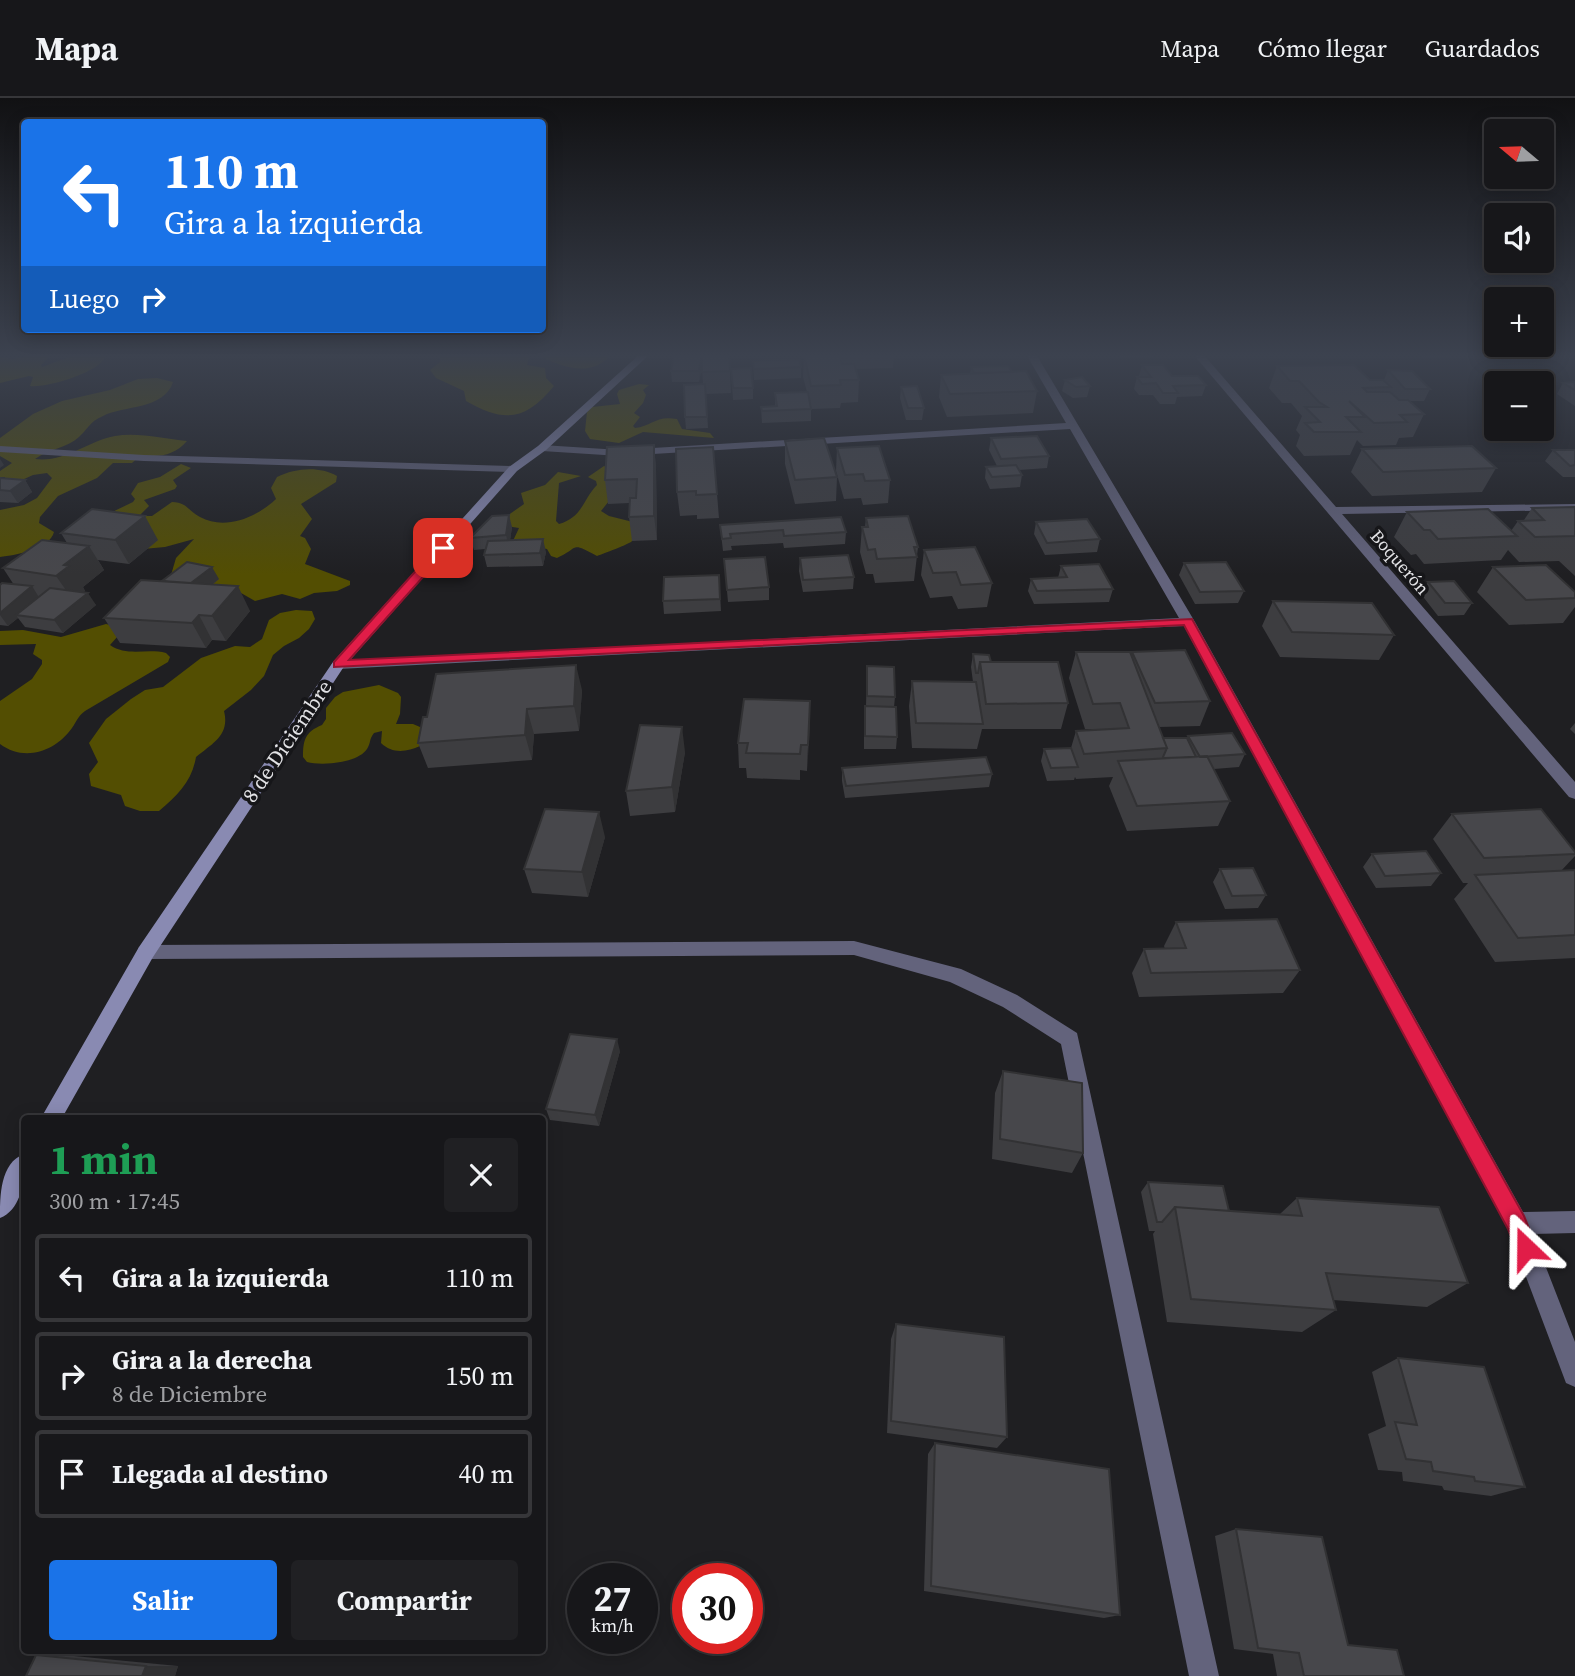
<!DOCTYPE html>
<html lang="es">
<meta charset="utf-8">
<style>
:root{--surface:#17171a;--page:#202023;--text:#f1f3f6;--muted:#9e9fa2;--line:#363639;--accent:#1a73e8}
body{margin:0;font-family:"Source Serif 4",serif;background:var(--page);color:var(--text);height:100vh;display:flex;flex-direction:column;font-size:26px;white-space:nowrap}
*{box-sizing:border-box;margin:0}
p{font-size:23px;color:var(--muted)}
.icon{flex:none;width:38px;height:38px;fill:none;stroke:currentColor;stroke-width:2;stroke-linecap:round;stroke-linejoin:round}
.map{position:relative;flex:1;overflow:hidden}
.panel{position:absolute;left:21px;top:1017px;width:525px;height:539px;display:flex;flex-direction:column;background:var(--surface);border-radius:7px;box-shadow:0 4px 18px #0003,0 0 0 2px var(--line)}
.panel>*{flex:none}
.guide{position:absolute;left:21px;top:21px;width:525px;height:214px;border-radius:7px;box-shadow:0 4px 18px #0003,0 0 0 2px var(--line);background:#1a73e8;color:#fff;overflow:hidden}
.needle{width:46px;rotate:289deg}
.buttons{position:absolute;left:1484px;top:21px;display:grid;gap:14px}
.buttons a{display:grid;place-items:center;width:70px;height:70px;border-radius:7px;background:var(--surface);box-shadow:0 4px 18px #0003,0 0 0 2px var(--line);font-size:35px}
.speed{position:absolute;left:567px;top:1465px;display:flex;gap:14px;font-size:35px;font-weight:700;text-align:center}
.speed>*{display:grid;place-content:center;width:91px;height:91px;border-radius:50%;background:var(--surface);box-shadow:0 4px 18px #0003,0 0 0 2px var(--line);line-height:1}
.speed small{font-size:18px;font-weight:400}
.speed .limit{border:10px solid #d22;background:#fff;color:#111}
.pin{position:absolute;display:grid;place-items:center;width:60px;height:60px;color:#fff;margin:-30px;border-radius:14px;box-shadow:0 4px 10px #0006}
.me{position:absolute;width:77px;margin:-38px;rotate:337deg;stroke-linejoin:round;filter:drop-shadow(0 0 5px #0008)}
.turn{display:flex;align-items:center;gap:24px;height:147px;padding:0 28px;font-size:32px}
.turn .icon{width:91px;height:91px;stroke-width:2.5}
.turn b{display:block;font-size:49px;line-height:60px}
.then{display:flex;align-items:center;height:66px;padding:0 28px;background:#0003;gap:14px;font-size:26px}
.round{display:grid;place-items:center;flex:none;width:74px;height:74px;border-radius:7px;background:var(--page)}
.summary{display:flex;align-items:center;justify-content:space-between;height:119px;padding:0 28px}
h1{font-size:42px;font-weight:700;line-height:52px;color:#1e9e55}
.action{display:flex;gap:14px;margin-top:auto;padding:14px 28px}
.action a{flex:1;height:80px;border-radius:7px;background:var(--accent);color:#fff;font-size:28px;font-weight:700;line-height:80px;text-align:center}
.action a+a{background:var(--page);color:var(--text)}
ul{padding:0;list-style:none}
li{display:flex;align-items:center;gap:21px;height:88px;margin:0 14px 10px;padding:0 14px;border:4px solid var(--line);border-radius:7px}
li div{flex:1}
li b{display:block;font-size:26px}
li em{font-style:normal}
header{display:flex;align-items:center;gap:42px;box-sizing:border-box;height:98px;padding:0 35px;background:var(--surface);border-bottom:2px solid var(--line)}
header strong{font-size:33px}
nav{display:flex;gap:38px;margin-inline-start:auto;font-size:24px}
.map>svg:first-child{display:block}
</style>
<header>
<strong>Mapa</strong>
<nav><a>Mapa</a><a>Cómo llegar</a><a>Guardados</a></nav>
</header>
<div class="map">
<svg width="1575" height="1578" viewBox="0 0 1575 1578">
<rect width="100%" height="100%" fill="#1f1f22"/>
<path fill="#534e02" d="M36,256L50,258L41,267L42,269L77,256L106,257C102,274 47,290 30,288L33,279L29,278L0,285V259L13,261Z
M440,256H530L527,267L545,270L546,280L554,288C525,323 505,325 466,303L464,293L436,280L430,272L440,264Z
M537,256H611C592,281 560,269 537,256Z
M157,280L173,284C164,312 124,307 103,318C89,324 89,330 79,339C67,350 48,351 35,361C64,365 88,343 115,338C138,334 164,341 187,343C175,357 159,360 141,357L132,365H113L97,380L58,398L40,419L39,425L54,434C50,451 16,457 0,459V412L24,407L37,400L52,380L47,375L33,377L22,382H4L5,379H0V373L12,365L0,358V340L33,316L62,303L110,292L138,281Z
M639,286L649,287L643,292L646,297L643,305L634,315L640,319L633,328L635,330C652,328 656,317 677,321L682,331L710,335L714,340L643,334L619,345L590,341L585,333L587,314L592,309L620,306L617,296L619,292Z
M181,366L191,370L173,382L177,388L175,391L144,402L149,408L139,418H152L172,404C187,404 188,413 200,419C225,433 257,419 276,401L271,390L277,379C296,370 319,368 337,378L336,384L301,406L312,421L300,438L305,440L311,451L305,466L350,483V487L337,493L314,495L300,501L282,496L255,503L241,495L171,477L176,460L194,441L165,449L143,451L106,417L133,404L135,401L131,396L138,385L160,379Z
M604,368L614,372L609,403L601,413L609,418L633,424L632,443C630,446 602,456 597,458C569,443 580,450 557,460L551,458L547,451L512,445L519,430L506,428L507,418L524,406L521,395L545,387L558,374L581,378L559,385L556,423L559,426C583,419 583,401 597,387L596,383L588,379Z
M296,512L312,513L315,521L309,531L299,540L284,548L273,557L264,578L251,592L224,613C230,637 213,645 196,659C192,683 178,697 159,713H140L125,708L121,697L91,688L89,676L98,664L89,645L106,621L131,601L145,592L163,589L201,560L235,548L250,549L262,541L269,522L280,515Z
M106,526L119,529L118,538L110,547C127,559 147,550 166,555L170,559L168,564L85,613C78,618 77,623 72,630C55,654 24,664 0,646V603L32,581L42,566V562L33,556L36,546L0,547V533L23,532L61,539Z
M379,587L398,595L401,599L400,616L396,626H413L427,632L420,648C407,654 392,656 381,645L382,633L374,635C369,641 371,645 367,651C358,665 322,668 307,664L303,659C303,642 305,634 322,627L326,621V610L335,599L343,594Z"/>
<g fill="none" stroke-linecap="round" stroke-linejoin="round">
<path fill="#63637c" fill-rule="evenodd" d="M1026,256H1036L1195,524L1523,1114L1575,1113V1135L1533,1136L1575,1244V1289L1566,1285L1508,1131L1184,528L338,571L331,567L338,563L1179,520L1070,331L620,358L542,353L537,350L542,347L620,352L1066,325Z
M1193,256H1203L1336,409L1575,406V412L1342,416L1575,684V701L1569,699Z
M0,348L144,357L513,368L519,371L513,374L144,363L0,354Z
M854,843L961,871L1017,897L1077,935L1219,1578H1189L1061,946L1003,909L950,884L854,857L146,861L139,859L137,854L139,849L146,847Z"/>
<path fill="#898ab2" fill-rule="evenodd" d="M640,256H650L546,352L517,373L343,570L153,859L62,1020H41L139,849L333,564L509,369L538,348Z
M24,1056C26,1077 23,1111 0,1120C0,1098 0,1065 24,1056Z"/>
</g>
<path fill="#3d3d40" d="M681,256H731L729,257L731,295L706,296L708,330L686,331L685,319L703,286L702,269L699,284H672L671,273L685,256Z
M762,256H797V258H762Z
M814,256H894L893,270L855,271L859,282L858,304L841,305L840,310L811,311V323L762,325L761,309L775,308V295L807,294L803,279L804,257Z
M1119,256H1155L1154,259H1120Z
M1419,256H1458L1457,258L1424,260Z
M753,263L801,269V280L754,282Z
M1142,267L1172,278L1206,287L1202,298L1177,299L1175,306H1160L1153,297H1139L1134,291L1137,279H1140L1139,278Z
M1277,268L1370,282H1384L1388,272L1430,291L1424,303H1409L1424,316L1413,339L1399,340L1396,347L1363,348L1357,342L1350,357L1304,358L1296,348L1300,337L1296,332L1302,318L1291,305H1282L1269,290Z
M971,269L1012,274L1037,293L1033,315L947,319L939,299L941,277L970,276Z
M731,271L753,290V301L733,302Z
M1065,282L1090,288L1087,299L1073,300L1062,293Z
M1575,284V308L1557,296L1563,285Z
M901,289L924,310L922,322H906L900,300Z
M1493,299H1496V317L1487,310Z
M1542,306L1548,311L1542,322Z
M991,340L1049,358L1047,370L1019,372L1022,377L1020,389L990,391L985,380L986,369L997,368L989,352Z
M785,343L837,379L836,403L795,406L785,366Z
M654,347L656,371L657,442L632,443L629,419V405L608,406L605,382Z
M837,350L890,382L888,405L863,407L861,400L844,401L836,373Z
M676,351L717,396L719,420L697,421V417L680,418L677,394Z
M1362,351L1496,370L1482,394L1372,398L1351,374Z
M1553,352H1575V379H1563L1545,363Z
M0,380L25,382L32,394L18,405L0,404Z
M1575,409V478L1559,463L1519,464L1508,452L1501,462L1424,466L1416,456L1411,457L1394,439L1407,414L1511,433L1518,423L1524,422L1532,410Z
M866,420L918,449L914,483L875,485L873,476H866L860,454L862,429H865Z
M1036,424L1100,441L1097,454L1045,457L1034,436Z
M720,427L846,434L845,446L784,450L783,445L731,448L732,452L723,453Z
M512,429L510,442L546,454L543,468L487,469L484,457L485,451L474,452L470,440Z
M61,435L158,442L129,466L98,462L104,472L83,489L85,493L83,494L96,507L63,535L25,529L18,520L8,528L0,527V487H14L3,470L67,445Z
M924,452L992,485L987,509L958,511L952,498L930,500L921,477Z
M800,460L854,479L853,491L803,494L799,473Z
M724,461L769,489V502L728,504Z
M1184,465L1244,493L1238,505L1195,506L1179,477Z
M1061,468L1113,491L1109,504L1034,506L1028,493L1031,481L1058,480Z
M1493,469L1575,494V509L1563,525L1509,527L1477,494Z
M719,477L721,513L664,516L663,503Z
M219,481L212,487L250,513L226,543L212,542L206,550L120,545L104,520L162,483Z
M1428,484L1472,505L1464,517L1438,518L1421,496Z
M1273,503L1394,537L1379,562L1280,559L1262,528Z
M1076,554L1131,557L1132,554L1210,603L1200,628L1159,629L1163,640H1187L1188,638L1245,656L1239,669L1214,671L1230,703L1218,728L1127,733L1109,688L1113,679L1076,681L1075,679L1074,682L1047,683L1041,663L1044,651L1071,650L1076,633L1111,631H1085L1069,580Z
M973,556L1068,605L1061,631H982L977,651L912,650L909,608L912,583L973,584L971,569Z
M867,568L895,599L894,609L897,639L896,651H864V621L866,608Z
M582,592L579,633L534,636L532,662L428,670L418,645Z
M810,603L807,673L800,672V682L747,680L746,670H739L738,645Z
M1575,625V636L1570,631Z
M685,654L675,714L630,718L626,693Z
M842,670L992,676L989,689L845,700L842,683Z
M1452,716L1575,754V758L1561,773L1575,772V860L1495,864L1454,801L1468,785H1463L1433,741Z
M605,739L588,799L532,795L524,771Z
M1372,756L1441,775L1431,788L1376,790L1363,769Z
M1220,771L1266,797L1258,810L1225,811L1213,784Z
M1176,824L1300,872L1283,895L1139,899L1132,875L1144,851H1165L1164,848Z
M620,953L599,1028L550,1022L546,1011Z
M1003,973L1083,1055L1072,1075L992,1061L995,995Z
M1148,1084L1229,1113L1280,1116L1297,1100L1468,1185L1427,1209L1333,1202L1336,1212L1302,1234L1167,1224L1153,1136L1155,1133H1149L1141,1094Z
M896,1226L1007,1339L997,1350L887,1335L891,1241Z
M1398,1260L1525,1389L1491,1398L1444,1392L1442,1388L1403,1383L1402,1374L1378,1372L1368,1336L1386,1328L1372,1274Z
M935,1345L1120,1517L1104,1520L924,1493L928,1356Z
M1236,1431L1348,1547L1404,1578H1277L1273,1556L1234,1551L1215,1438Z
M36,1557L74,1558L178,1568L175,1578Z"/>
<path fill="#323234" d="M702,256V267L699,284V273Z
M654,347L656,371L657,442L654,418Z
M0,361L4,367L0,370Z
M25,382L32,394L18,405L10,393Z
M509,417L512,429L509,450L506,437Z
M145,418L158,442L129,466L115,442Z
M543,441L546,454L543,468L540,455Z
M89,448L104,472L83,489L85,493L73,502L56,478L64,467Z
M212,469L219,481L185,508L178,496Z
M32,488L40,501L16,517L18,520L8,528L0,517V515Z
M238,488L250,513L226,543L212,518Z
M88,495L96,507L63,535L54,522Z
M199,517L212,542L206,550L192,525Z
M576,567L582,592L579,633L574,608Z
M810,603V629L807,673L808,647Z
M527,611L534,636L532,662L525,637Z
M682,629L685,654L675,714L672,689Z
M599,714L605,739L588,799L582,774Z
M617,941L620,953L599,1028L595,1017Z
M146,1568H178L175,1578H142Z"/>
<path fill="#47474b" stroke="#323234" stroke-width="2" d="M674,256H702L699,273H671Z
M702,256H729L730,273L702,274Z
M839,256L842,266H854L859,282H840L841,287L811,288L804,257Z
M799,261L801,269L754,271L753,263Z
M1142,267H1163L1172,278H1198L1206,287L1173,288L1178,295H1163L1156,285L1142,286L1137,279H1151Z
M1354,267L1370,282H1383L1391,289L1363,290L1367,294H1390L1399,302H1408L1424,316L1400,317L1407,324L1374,325L1349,303L1365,319H1346L1361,334H1314L1305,325L1320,324L1305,309H1327L1319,304L1299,283H1290L1277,268Z
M1008,268L1012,274L974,275L971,269Z
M751,270L753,290H733L731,271Z
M1388,272L1412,273L1430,291H1405Z
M1026,273L1037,293L950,296L941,277Z
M1082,279L1090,288L1076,289L1065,282Z
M1575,284V292L1563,285Z
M705,286L707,319H685L684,287Z
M917,288L924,310H908L901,289Z
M808,294L811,311L762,313L761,309L777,308L775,295Z
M1037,338L1049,358L1001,361L991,340Z
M824,340L837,379L795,382L785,343Z
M654,347V418L629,419L630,400H636L637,381L605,382L607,349Z
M879,348L890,382L865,383L863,376L845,377L837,350Z
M1472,348L1496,370L1383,374L1362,351Z
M713,349L717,396L696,397V393L677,394L676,351Z
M1553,352H1575V367L1570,368Z
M1016,367L1022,377L992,379L986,369Z
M0,380L25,382L10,393L0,392Z
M1575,409V438L1535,439L1518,423L1544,422L1532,410Z
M92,411L145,418L115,442L61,435Z
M1488,411L1517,438L1438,441L1430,432H1424L1407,414Z
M509,417L506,437L470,440L492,418Z
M908,418L918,449H914L917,459L877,461L875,451L868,452L862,429H868L866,420Z
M841,419L846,434L784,438L783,432L730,436L731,440L722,441L720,427Z
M1087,421L1100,441L1047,445L1036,424Z
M543,441L540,455L484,457L488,443Z
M42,442L89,448L64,467L69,468L56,478L3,470Z
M975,449L992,485L961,487L956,474L933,475L924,452Z
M848,457L854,479L803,482L800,460Z
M765,459L769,489L727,492L724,461Z
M187,464L212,469L191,485L162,483Z
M1226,464L1244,493L1200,494L1184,465Z
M1099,466L1113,491L1037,493L1031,481L1067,479L1061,468Z
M1546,467L1575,494V500L1526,502L1493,469Z
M719,477L720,501L663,503L664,479Z
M141,482L238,488L212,518L199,517L192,525L104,520Z
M1454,483L1472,505H1445L1428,484Z
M2,485L32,488L0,515V487Z
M50,490L88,495L54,522L16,517Z
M1273,503L1372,505L1394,537L1292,534Z
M1185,552L1210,603L1155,605L1132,554Z
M1076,554H1130L1167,650L1084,656L1076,633L1129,630L1120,605L1093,606Z
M973,556L989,557L991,564H980L978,575H976Z
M980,564H1058L1068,605L986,606Z
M576,567L574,608L527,611L525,637L418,645L423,619H427L436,576Z
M867,568L894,569L895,599L867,598Z
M912,583L976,584L983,626L916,625Z
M744,601L810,603L808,647H801L800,656L746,655L748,645H738Z
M865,608L896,609L897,639L865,638Z
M640,627L682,629L672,689L626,693Z
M1232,635L1245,656L1200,659L1188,638Z
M1163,640H1187L1196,659L1164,660L1163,659L1167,650Z
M1071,650L1078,669L1051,670L1044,651Z
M1207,658L1230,703L1137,708L1118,663Z
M986,659L992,676L846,688L842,670Z
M545,711L599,714L582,774L524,771Z
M1541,711L1575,754V756L1484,760L1452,716Z
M1426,753L1441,775L1385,778L1372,756Z
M1253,770L1266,797L1232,798L1220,771Z
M1575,772V837L1518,840L1475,777Z
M1277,821L1300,872L1151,875L1144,851L1186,850L1176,824Z
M570,936L617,941L595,1017L546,1011Z
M1003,973L1082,985L1083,1055L1000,1041Z
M1148,1084L1223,1088L1229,1113L1175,1109L1162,1124H1157Z
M1297,1100L1439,1109L1468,1185L1326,1175L1336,1212L1191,1201L1175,1109L1302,1118Z
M896,1226L1004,1239L1007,1339L891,1323Z
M1398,1260L1484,1269L1525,1389L1475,1383L1474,1379L1433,1373L1431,1364L1406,1361L1395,1324L1417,1327Z
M935,1345L1109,1371L1120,1517L931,1488Z
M1236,1431L1322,1439L1348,1547L1397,1552L1404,1578H1304L1299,1555L1258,1550Z
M36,1557L146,1568L142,1578H26Z"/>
<linearGradient id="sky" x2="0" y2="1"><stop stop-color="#111113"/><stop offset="0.54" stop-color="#3c424f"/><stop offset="1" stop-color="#3c424f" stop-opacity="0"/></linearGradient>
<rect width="1575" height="477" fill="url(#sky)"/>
<path fill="#e11d48" stroke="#92132f" stroke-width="2" d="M443,446L449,450L447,452L349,562L1192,521L1524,1118L1537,1150L1534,1158L1526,1161L1519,1158L1508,1131L1184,527L334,569V564L439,447Z"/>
<g text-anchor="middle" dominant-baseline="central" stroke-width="7" stroke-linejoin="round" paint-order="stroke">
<g font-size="18" fill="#e2e2e5" stroke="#161619">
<text transform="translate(1400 464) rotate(49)">Boquerón</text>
</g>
<g font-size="21" fill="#e2e2e5" stroke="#161619">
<text transform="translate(287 643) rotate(-56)">8 de Diciembre</text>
</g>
</g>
</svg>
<div class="buttons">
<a><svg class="needle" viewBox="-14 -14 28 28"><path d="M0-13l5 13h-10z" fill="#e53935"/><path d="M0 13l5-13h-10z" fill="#9e9fa2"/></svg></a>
<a><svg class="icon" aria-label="sound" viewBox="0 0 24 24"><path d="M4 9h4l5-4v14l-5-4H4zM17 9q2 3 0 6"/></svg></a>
<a>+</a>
<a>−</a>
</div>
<div class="speed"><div>27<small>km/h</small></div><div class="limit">30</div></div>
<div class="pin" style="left:443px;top:450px;background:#d93025"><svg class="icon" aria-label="arrive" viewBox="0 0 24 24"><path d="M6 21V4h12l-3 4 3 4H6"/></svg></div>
<svg class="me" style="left:1526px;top:1150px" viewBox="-20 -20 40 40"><path d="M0-17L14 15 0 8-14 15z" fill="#e11d48" stroke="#fff" stroke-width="4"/></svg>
<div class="guide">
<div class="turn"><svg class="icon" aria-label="left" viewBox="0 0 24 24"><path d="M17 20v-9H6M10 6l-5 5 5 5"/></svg><div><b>110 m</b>Gira a la izquierda</div></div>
<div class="then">Luego<svg class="icon" aria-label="right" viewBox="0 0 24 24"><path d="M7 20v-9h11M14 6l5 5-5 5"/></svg></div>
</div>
<section class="panel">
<div class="summary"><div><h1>1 min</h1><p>300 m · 17:45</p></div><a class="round"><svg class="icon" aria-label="close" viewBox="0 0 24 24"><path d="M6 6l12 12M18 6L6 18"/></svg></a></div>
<ul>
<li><svg class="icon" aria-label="left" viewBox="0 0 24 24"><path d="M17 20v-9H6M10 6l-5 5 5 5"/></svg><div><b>Gira a la izquierda</b></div><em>110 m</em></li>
<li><svg class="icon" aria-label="right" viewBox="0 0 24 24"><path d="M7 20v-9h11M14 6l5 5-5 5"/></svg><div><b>Gira a la derecha</b><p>8 de Diciembre</p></div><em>150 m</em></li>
<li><svg class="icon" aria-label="arrive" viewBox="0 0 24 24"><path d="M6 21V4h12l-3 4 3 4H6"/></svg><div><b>Llegada al destino</b></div><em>40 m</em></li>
</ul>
<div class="action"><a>Salir</a><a>Compartir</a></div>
</section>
</div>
